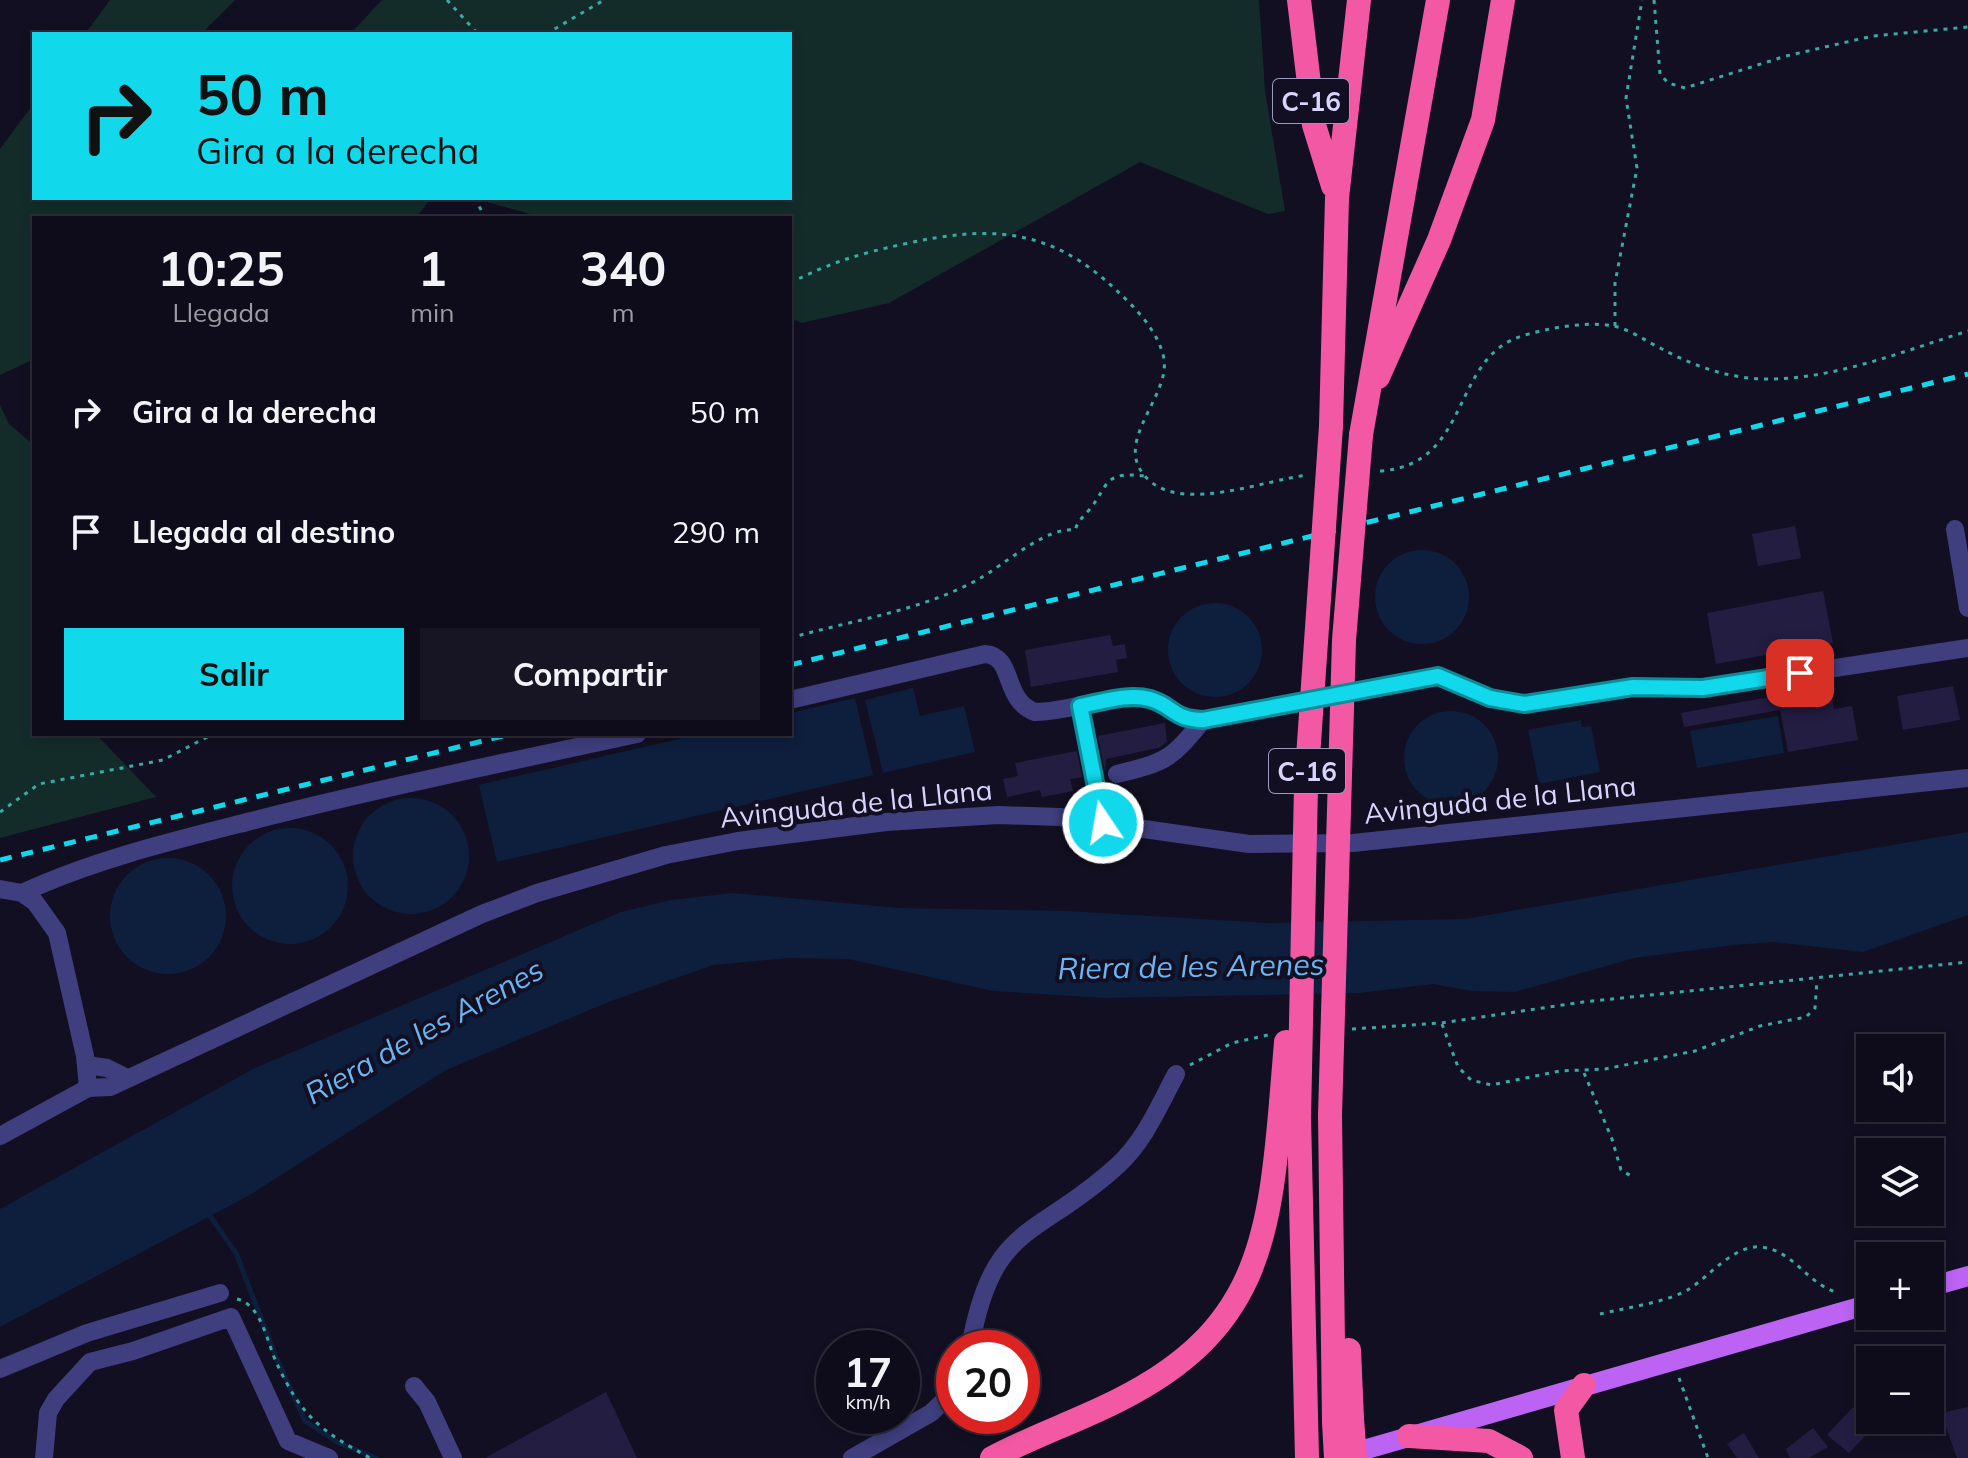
<!DOCTYPE html>
<html lang="es">
<meta charset="utf-8">
<style>
:root{--surface:#0e0b1a;--page:#171423;--text:#f1f3f6;--muted:#9b9ba2;--line:#2e2b39;--accent:#11d8eb}
body{margin:0;font-family:Mulish,sans-serif;background:var(--page);color:var(--text);height:100vh;display:flex;flex-direction:column;font-size:30px;white-space:nowrap}
*{box-sizing:border-box;margin:0}
p{font-size:26px;color:var(--muted)}
.icon{flex:none;width:44px;height:44px;fill:none;stroke:currentColor;stroke-width:2;stroke-linecap:round;stroke-linejoin:round}
.map{position:relative;flex:1;overflow:hidden}
.drawer{position:absolute;left:32px;top:216px;width:760px;height:520px;display:flex;flex-direction:column;background:var(--surface);border-radius:0px;box-shadow:0 4px 12px #0003,0 0 0 2px var(--line)}
.drawer>*{flex:none}
.top-card{position:absolute;left:32px;top:32px;width:760px;height:168px;border-radius:0px;box-shadow:0 4px 12px #0003,0 0 0 2px var(--line);background:#11d8eb;color:#111;overflow:hidden}
.buttons{position:absolute;left:1856px;top:1034px;display:grid;gap:16px}
.buttons a{display:grid;place-items:center;width:88px;height:88px;border-radius:0px;background:var(--surface);box-shadow:0 4px 12px #0003,0 0 0 2px var(--line);font-size:40px}
.speed{position:absolute;left:816px;top:1330px;display:flex;gap:16px;font-size:40px;font-weight:700;text-align:center}
.speed>*{display:grid;place-content:center;width:104px;height:104px;border-radius:50%;background:var(--surface);box-shadow:0 4px 12px #0003,0 0 0 2px var(--line);line-height:1}
.speed small{font-size:20px;font-weight:400}
.speed .limit{border:12px solid #d22;background:#fff;color:#111}
.pin{position:absolute;display:grid;place-items:center;width:68px;height:68px;color:#fff;margin:-34px;border-radius:16px;box-shadow:0 4px 12px #0006}
.me{position:absolute;width:88px;margin:-44px;rotate:348deg;stroke-linejoin:round;filter:drop-shadow(0 0 6px #0008)}
.turn{display:flex;align-items:center;gap:28px;height:168px;padding:0 32px;font-size:36px}
.turn .icon{width:104px;height:104px;stroke-width:2.5}
.turn b{display:block;font-size:56px;line-height:68px}
.eta{display:flex;justify-content:space-evenly;align-items:center;height:136px;text-align:center}
.eta b{font-size:48px;font-weight:700;line-height:56px}
.cta{display:flex;gap:16px;margin-top:auto;padding:16px 32px}
.cta a{flex:1;height:92px;border-radius:0px;background:var(--accent);color:#111;font-size:32px;font-weight:700;line-height:92px;text-align:center}
.cta a+a{background:var(--page);color:var(--text)}
ul{padding:0;list-style:none}
li{display:flex;align-items:center;gap:24px;height:120px;padding:0 32px}
li div{flex:1}
li b{display:block;font-size:30px}
li em{font-style:normal}
.map>svg:first-child{display:block}
</style>
<div class="map">
<svg width="1968" height="1458" viewBox="0 0 1968 1458">
<rect width="100%" height="100%" fill="#120f22"/>
<path fill="#132c2a" d="M110,0H235L201,34H85Z
M382,0H1259L1265,91L1285,211L1268,214L1140,162L889,303L802,323L790,318V218H544L473,198H790V34H350Z
M34,103V198H431L416,218H34V359L0,375V149Z
M0,405L9,424L34,445V734H96L156,797L0,838Z"/>
<path fill="#0d1f3d" d="M1375 597a47 47 0 1 1 94 0a47 47 0 1 1-94 0Z
M1168 650a47 47 0 1 1 94 0a47 47 0 1 1-94 0Z
M913,688L920,716L964,706L975,752L883,773L865,700Z
M855,698L873,775L497,862L479,785L700,734H790V713Z
M1404 758a47 47 0 1 1 94 0a47 47 0 1 1-94 0Z
M1778,716L1784,753L1697,768L1690,731Z
M1581,720L1582,727L1591,726L1600,772L1539,784L1528,730Z
M353 856a58 58 0 1 1 116 0a58 58 0 1 1-116 0Z
M232 886a58 58 0 1 1 116 0a58 58 0 1 1-116 0Z
M1968,832V915L1863,952L1774,942L1734,945L1634,958L1515,992L1472,991L1433,984L1359,993L1104,998L993,991L848,959L789,958L713,965L611,1001L446,1070L248,1196L0,1327V1209L253,1069L621,912L671,900L733,893L899,908L1067,911L1268,923L1465,919Z
M110 916a58 58 0 1 1 116 0a58 58 0 1 1-116 0Z"/>
<g fill="none" stroke-linecap="round" stroke-linejoin="round">
<path stroke="#0d1f3d" stroke-width="5" d="M208,1213L236,1253L275,1355L305,1421L337,1442L376,1458"/>
</g>
<path fill="#241d42" d="M1795,526L1801,558L1758,566L1752,534Z
M1823,591L1833,643L1716,664L1707,613Z
M1110,635L1113,646L1125,644L1127,658L1116,660L1118,672L1031,687L1025,650Z
M1830,686L1834,709L1852,706L1858,740L1788,752L1780,710L1684,727L1681,713Z
M1953,686L1960,720L1903,730L1897,696Z
M1165,723L1167,742L1158,748L1106,759L1105,772L1098,736Z
M1077,751L1082,777L1070,779L1073,791L1042,797L1040,790L1007,797L1003,779L1018,776L1015,763Z
M606,1392L637,1458H485Z
M1853,1407L1874,1427L1849,1453L1827,1435Z
M1968,1407V1458H1957L1941,1413Z
M1813,1428L1828,1447L1809,1458H1790L1786,1449Z
M1744,1433L1759,1458H1737L1727,1444Z"/>
<g fill="none" stroke-linecap="round" stroke-linejoin="round">
<path stroke="#37aca4" stroke-width="3" stroke-dasharray="4 6" stroke-linecap="butt" d="M447,0L478,34
M1654,0L1660,74L1668,83L1685,88L1786,56L1873,36L1968,27
M546,34L604,0
M474,198L486,218
M790,283C832,262 858,254 904,244C989,225 1050,227 1116,290C1135,307 1159,332 1164,359C1170,399 1108,445 1150,481C1185,512 1265,480 1308,475
M1615,326V283L1637,168L1626,98L1642,0
M1380,471C1472,465 1450,358 1522,336C1547,328 1587,321 1613,326C1630,329 1647,342 1662,349C1688,363 1719,375 1749,378C1821,385 1900,352 1968,331
M790,638C853,620 921,611 979,579C1005,564 1047,526 1075,530C1078,521 1083,517 1090,509C1109,485 1103,471 1144,476
M0,812L39,784L163,760L213,734
M1442,1024L1458,1067L1471,1080L1491,1085L1560,1071L1605,1069L1695,1051L1760,1026L1806,1017L1815,1008L1817,980
M1352,1029L1441,1023L1583,1002L1968,962
M1190,1065L1232,1043L1268,1035
M1584,1073L1612,1139L1621,1170L1631,1176
M237,1299C262,1305 267,1343 277,1364C302,1417 320,1430 370,1458
M1600,1314C1624,1308 1669,1302 1689,1289C1710,1276 1734,1244 1762,1247C1796,1252 1806,1284 1839,1293
M1679,1378L1708,1458"/>
<path stroke="#3f3e7e" stroke-width="18" d="M1955,529L1968,608
M790,700L985,654C1015,656 1002,700 1035,712C1071,712 1105,695 1140,697C1165,699 1170,719 1203,720L1438,676L1490,698L1524,704L1633,687L1703,688L1968,648
M1080,706L1103,823
M1117,774C1166,762 1171,760 1203,720
M0,889L22,893L35,902L57,933L85,1056L88,1088
M22,893C93,860 172,841 247,822C377,789 507,762 637,734
M87,1065L107,1068L127,1078
M0,1136L88,1088L110,1087L482,914L537,893L666,855L738,841L886,822L998,815L1060,817L1249,844L1353,843L1968,778
M970,1348C992,1221 1036,1240 1117,1166C1144,1142 1159,1106 1176,1074
M0,1369L87,1333L220,1293
M414,1386L427,1402L453,1458
M44,1458L48,1413L56,1399L90,1362L133,1351L231,1317L288,1441L329,1458
M852,1458L931,1413L954,1391"/>
<path stroke="#bc63f4" stroke-width="20" d="M1930,1287L1968,1276
M1339,1457L1870,1304"/>
<path stroke="#f358a4" stroke-width="24" d="M1299,0L1314,125L1333,186
M1378,377L1439,240L1483,120L1503,0
M1331,426L1337,198L1359,0
M1361,435L1438,0
M1330,1115L1334,1422
M1299,1117L1307,1458
M1349,1350L1352,1419
M1409,1436L1489,1441L1521,1458
M992,1458C1033,1436 1078,1421 1119,1400C1256,1331 1269,1243 1281,1103
M1573,1458L1566,1410L1584,1385"/>
<path stroke="#11d8eb" stroke-width="5" stroke-dasharray="12 10" stroke-linecap="butt" d="M790,665L1968,374
M0,860L511,734"/>
<path stroke="#f358a4" stroke-width="24" d="M1281,1103L1286,1042
M1330,1115L1344,640L1361,435
M1299,1117L1306,786L1331,426
M1352,1419L1355,1458
M1334,1422L1336,1458"/>
</g>
<g fill="none" stroke-linecap="round" stroke-linejoin="round">
<defs>
<path id="route" d="M1103,823L1080,706C1102,702 1128,693 1150,699C1174,706 1172,719 1203,720L1438,676L1490,698L1524,704L1633,687L1703,688L1800,673"/>
</defs>
<use href="#route" stroke="#0b8c99" stroke-width="20"/>
<use href="#route" stroke="#11d8eb" stroke-width="14"/>
</g>
<g text-anchor="middle" dominant-baseline="central" stroke-width="8" stroke-linejoin="round" paint-order="stroke">
<g fill="#120f22" stroke="#9d99bb" stroke-width="2">
<rect x="1273" y="79" width="76" height="44" rx="6"/>
<rect x="1269" y="749" width="76" height="44" rx="6"/>
</g>
<g font-size="26" font-weight="bold" fill="#d8d4fc">
<text x="1311" y="101">C-16</text>
<text x="1307" y="771">C-16</text>
</g>
<g font-size="28" fill="#d8d4fc" stroke="#120f22">
<text transform="translate(1500 799) rotate(-6)">Avinguda de la Llana</text>
<text transform="translate(856 803) rotate(-6)">Avinguda de la Llana</text>
</g>
<g font-size="30" font-style="italic" fill="#69b6f4" stroke="#120f22">
<text transform="translate(1191 966) rotate(-1)">Riera de les Arenes</text>
<text transform="translate(424 1031) rotate(-29)">Riera de les Arenes</text>
</g>
</g>
</svg>
<div class="buttons">
<a><svg class="icon" aria-label="sound" viewBox="0 0 24 24"><path d="M4 9h4l5-4v14l-5-4H4zM17 9q2 3 0 6"/></svg></a>
<a><svg class="icon" aria-label="layers" viewBox="0 0 24 24"><path d="M12 4l9 5-9 5-9-5zM3 14l9 5 9-5"/></svg></a>
<a>+</a>
<a>−</a>
</div>
<div class="speed"><div>17<small>km/h</small></div><div class="limit">20</div></div>
<div class="pin" style="left:1800px;top:673px;background:#d93025"><svg class="icon" aria-label="arrive" viewBox="0 0 24 24"><path d="M6 21V4h12l-3 4 3 4H6"/></svg></div>
<svg class="me" style="left:1103px;top:823px" viewBox="-20 -20 40 40"><circle r="17" fill="#11d8eb" stroke="#fff" stroke-width="3"/><path d="M0-11L8 9 0 5-8 9z" fill="#fff"/></svg>
<div class="top-card">
<div class="turn"><svg class="icon" aria-label="right" viewBox="0 0 24 24"><path d="M7 20v-9h11M14 6l5 5-5 5"/></svg><div><b>50 m</b>Gira a la derecha</div></div>
</div>
<section class="drawer">
<div class="eta">
<div><b>10:25</b><p>Llegada</p></div>
<div><b>1</b><p>min</p></div>
<div><b>340</b><p>m</p></div>
</div>
<ul>
<li><svg class="icon" aria-label="right" viewBox="0 0 24 24"><path d="M7 20v-9h11M14 6l5 5-5 5"/></svg><div><b>Gira a la derecha</b></div><em>50 m</em></li>
<li><svg class="icon" aria-label="arrive" viewBox="0 0 24 24"><path d="M6 21V4h12l-3 4 3 4H6"/></svg><div><b>Llegada al destino</b></div><em>290 m</em></li>
</ul>
<div class="cta"><a>Salir</a><a>Compartir</a></div>
</section>
</div>
